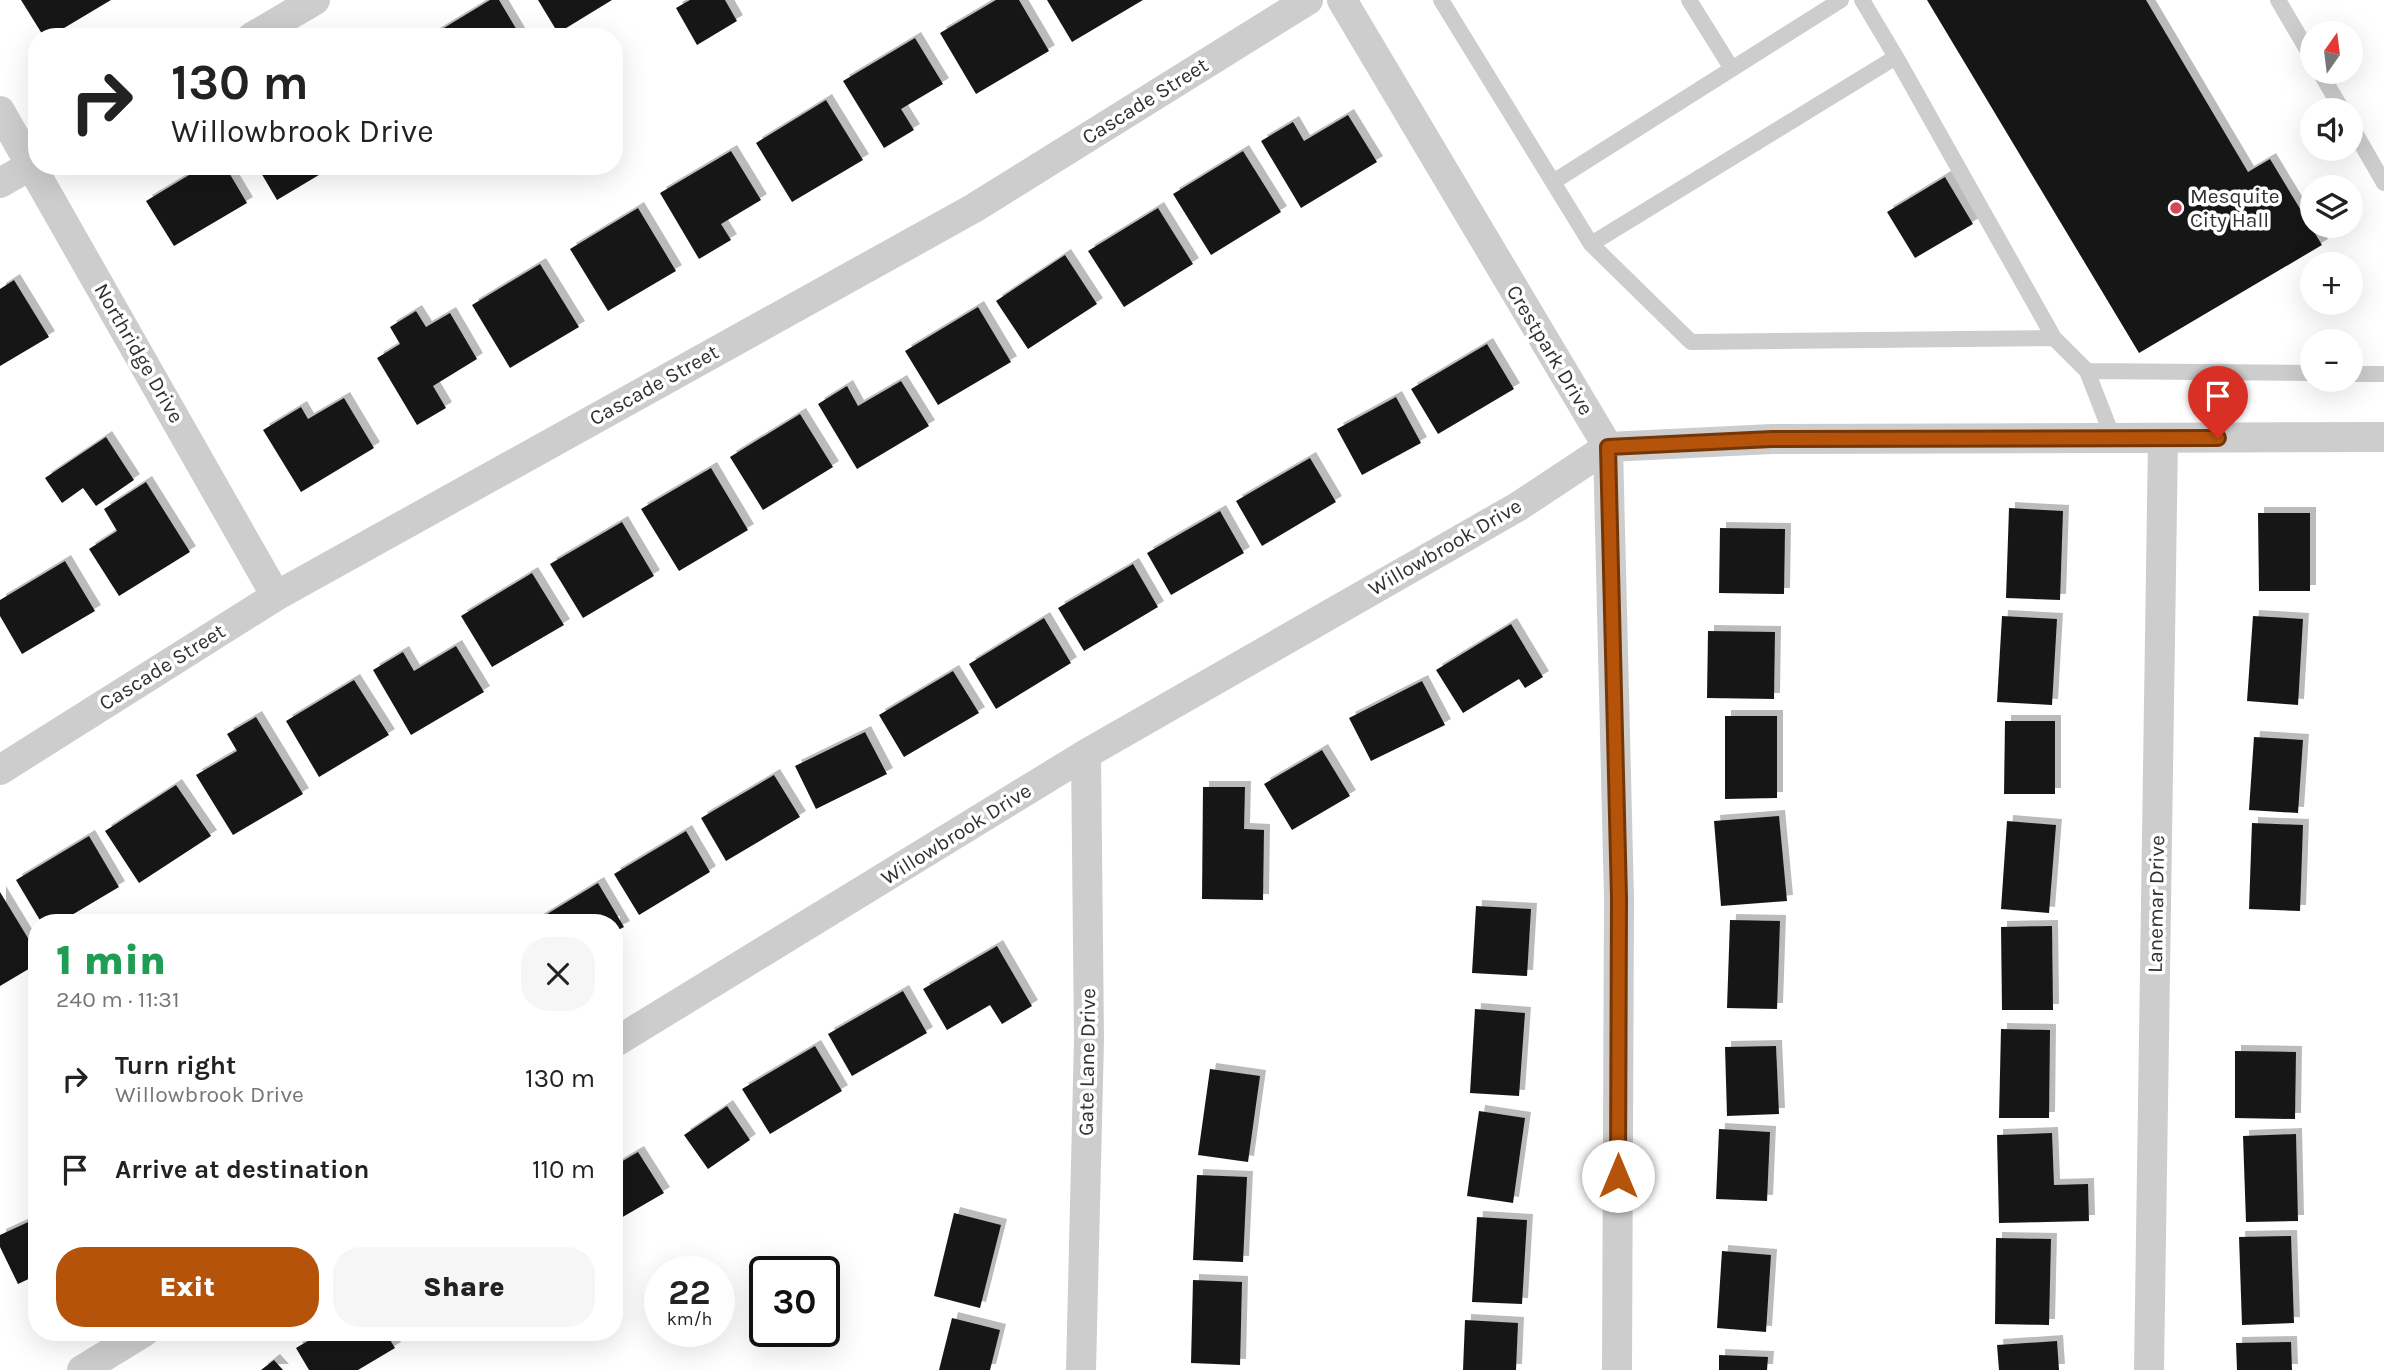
<!DOCTYPE html>
<meta charset="utf-8">
<style>
:root{--surface:#fff;--page:#f6f6f6;--text:#222;--muted:#767676;--accent:#b45309}
body{margin:0;font-family:Karla,sans-serif;background:var(--page);color:var(--text);height:100vh;display:flex;flex-direction:column;font-size:26px;white-space:nowrap}
*{box-sizing:border-box;margin:0}
p{font-size:23px;color:var(--muted)}
.icon{flex:none;width:38px;height:38px;fill:none;stroke:currentColor;stroke-width:2;stroke-linecap:round;stroke-linejoin:round}
.map{position:relative;flex:1;overflow:hidden}
.sheet{position:absolute;left:28px;top:914px;width:595px;height:427px;display:flex;flex-direction:column;background:var(--surface);border-radius:28px;box-shadow:0 7px 28px #0002}
.sheet>*{flex:none}
.banner{position:absolute;left:28px;top:28px;width:595px;height:147px;border-radius:28px;box-shadow:0 7px 28px #0002;background:#fff;color:var(--text);overflow:hidden}
.needle{width:46px;rotate:14deg}
.buttons{position:absolute;left:2300px;top:21px;display:grid;gap:14px}
.buttons a{display:grid;place-items:center;width:63px;height:63px;border-radius:50%;background:var(--surface);box-shadow:0 7px 28px #0002;font-size:35px}
.speed{position:absolute;left:644px;top:1256px;display:flex;gap:14px;font-size:35px;font-weight:700;text-align:center}
.speed>*{display:grid;place-content:center;width:91px;height:91px;border-radius:50%;background:var(--surface);box-shadow:0 7px 28px #0002;line-height:1}
.speed small{font-size:18px;font-weight:400}
.speed .limit{border:4px solid #111;border-radius:10px;background:#fff;color:#111}
.pin{position:absolute;display:grid;place-items:center;width:60px;height:60px;color:#fff;margin:-72px -30px;border-radius:50% 50% 50% 0;rotate:-45deg;box-shadow:0 0 7px #0007}
.pin .icon{rotate:45deg}
.me{position:absolute;width:77px;margin:-38px;rotate:0deg;stroke-linejoin:round;filter:drop-shadow(0 0 5px #0008)}
.turn{display:flex;align-items:center;gap:24px;height:147px;padding:0 28px;font-size:32px}
.turn .icon{width:91px;height:91px;stroke-width:2.5}
.turn b{display:block;font-size:49px;line-height:60px}
.round{display:grid;place-items:center;flex:none;width:74px;height:74px;border-radius:28px;background:var(--page)}
.headline{display:flex;align-items:center;justify-content:space-between;height:119px;padding:0 28px}
h1{font-size:42px;font-weight:800;line-height:52px;color:#1e9e55}
.cta{display:flex;gap:14px;margin-top:auto;padding:14px 28px}
.cta a{flex:1;height:80px;border-radius:28px;background:var(--accent);color:#fff;font-size:28px;font-weight:800;line-height:80px;text-align:center}
.cta a+a{background:var(--page);color:var(--text)}
ul{padding:0;list-style:none}
li{display:flex;align-items:center;gap:21px;height:91px;padding:0 28px}
li div{flex:1}
li b{display:block;font-size:26px}
li em{font-style:normal}
.map>svg:first-child{display:block}
</style>
<div class="map">
<svg width="2384" height="1370" viewBox="0 0 2384 1370">
<defs>
<filter id="shadow"><feDropShadow dx="6" dy="-6" stdDeviation="0" flood-color="#0004"/></filter>
</defs>
<rect width="100%" height="100%" fill="#fff"/>
<path fill="#171717" filter="url(#shadow)" d="M21,0H111L49,37H44Z
M490,0H499L521,37H429Z
M538,0H612L558,33Z
M690,0H725L737,21L697,45L676,8Z
M996,0H1019L1049,51L976,94L940,33Z
M1047,0H1143L1072,42Z
M1927,0H2146L2248,172L2270,159L2322,245L2139,353Z
M915,38L943,84L901,109L914,130L884,148L843,81Z
M826,100L863,160L792,202L756,143Z
M1348,115L1377,162L1301,208L1261,141L1293,122L1304,141Z
M731,151L761,200L721,224L731,240L699,259L660,193Z
M1243,151L1281,212L1211,255L1173,194Z
M204,166H225L247,203L174,246L146,201Z
M257,166H334L277,200Z
M1945,177L1973,224L1915,258L1887,212Z
M638,208L676,271L608,311L570,249Z
M1158,208L1193,264L1124,307L1088,251Z
M1065,255L1097,304L1028,349L996,301Z
M540,264L579,327L510,368L472,305Z
M14,280L49,337L0,366V289Z
M978,307L1011,362L938,405L905,351Z
M416,311L426,327L450,313L477,359L433,386L446,408L417,425L377,358L400,344L390,327Z
M1487,344L1514,389L1438,434L1411,389Z
M901,381L929,426L857,469L818,404L847,386L858,406Z
M1396,397L1421,443L1362,475L1337,429Z
M344,398L374,448L301,492L263,430L301,407L308,419Z
M800,414L833,467L763,510L730,457Z
M106,437L134,480L96,506L83,488L62,503L45,478Z
M1310,458L1336,502L1262,546L1236,501Z
M711,468L748,530L679,571L641,509Z
M146,482L190,552L119,596L89,549L117,531L104,509Z
M2009,508L2063,511L2060,600L2006,598Z
M1220,511L1244,553L1171,595L1147,553Z
M2258,513H2310V591H2259Z
M622,522L654,576L583,618L550,564Z
M1720,528L1785,529L1784,594L1719,593Z
M65,561L95,611L22,654L0,616V600Z
M1133,564L1158,607L1084,651L1058,608Z
M532,573L564,625L492,667L461,616Z
M2002,616L2057,619L2052,705L1997,702Z
M2253,616L2303,619L2298,705L2247,701Z
M1044,618L1071,663L996,709L969,664Z
M1511,624L1543,677L1525,688L1519,679L1463,713L1436,670Z
M1708,631L1775,632L1774,699L1707,698Z
M456,646L484,692L411,735L373,670L403,652L414,671Z
M953,671L979,713L904,757L879,715Z
M354,680L389,735L319,777L286,721Z
M1422,681L1445,725L1371,761L1349,718Z
M1725,716H1777V798L1725,799Z
M256,717L303,794L233,835L196,775L237,751L227,734Z
M2005,721H2055V794H2004Z
M865,732L887,774L816,809L795,766Z
M2254,737L2303,740L2298,813L2249,810Z
M1322,750L1350,796L1292,830L1264,784Z
M774,775L800,817L726,861L701,818Z
M176,785L211,836L139,883L105,831Z
M1203,787H1245L1244,829L1264,830L1263,900L1202,899Z
M1779,816L1787,901L1721,906L1714,821Z
M2007,821L2056,825L2049,913L2001,909Z
M2252,823L2303,825L2300,911L2249,909Z
M686,831L710,872L639,915L614,874Z
M89,836L119,887L60,922H41L16,880Z
M598,883L624,927L614,932V922H534Z
M0,892L37,953V964L0,986Z
M1476,906L1531,909L1527,976L1472,973Z
M1730,920L1780,921L1777,1009L1727,1008Z
M2052,926L2053,1010H2002L2001,927Z
M997,946L1032,1006L1002,1024L990,1005L947,1030L923,989Z
M903,991L927,1033L852,1076L828,1034Z
M1475,1009L1525,1013L1519,1096L1470,1093Z
M2001,1029L2050,1030L2049,1118H1999Z
M815,1046L842,1091L770,1134L742,1089Z
M1776,1046L1779,1114L1727,1116L1725,1047Z
M2235,1051L2296,1052L2295,1119L2235,1118Z
M1210,1069L1260,1076L1248,1162L1198,1155Z
M727,1106L750,1140L708,1169L684,1135Z
M1479,1111L1525,1118L1513,1203L1467,1196Z
M1719,1129L1770,1132L1767,1201L1716,1199Z
M2052,1133L2054,1185L2088,1184L2089,1221L1999,1223L1997,1135Z
M2296,1134L2298,1221L2246,1222L2243,1136Z
M638,1152L664,1193L614,1222V1166Z
M1197,1175L1247,1177L1243,1262L1193,1260Z
M954,1213L1001,1225L980,1308L934,1296Z
M1477,1217L1527,1220L1522,1304L1472,1302Z
M37,1218V1275L18,1284L0,1247V1235Z
M2291,1236L2294,1323L2242,1325L2239,1237Z
M1996,1238L2051,1239L2049,1325L1995,1324Z
M1722,1251L1771,1255L1766,1332L1717,1328Z
M1193,1280L1242,1282L1240,1365L1191,1363Z
M952,1318L1000,1330L990,1370H939Z
M1465,1320L1518,1323L1516,1370H1463Z
M323,1332H385L395,1348L358,1370H309L296,1348Z
M2057,1341L2059,1370H1999L1997,1345Z
M2291,1342L2292,1370H2237L2236,1343Z
M1719,1355L1768,1357L1767,1370H1719Z
M274,1360L283,1370H261Z"/>
<g fill="none" stroke-linecap="round" stroke-linejoin="round">
<path stroke="#cdcdcd" stroke-width="16" d="M1441,0L1591,244
M1689,0L1732,69
M1862,0L1896,57L1591,244L1691,342L2054,338L2087,371L2113,438
M2278,0L2312,58
M1896,57L2054,338
M2320,72L2342,110
M2350,124L2384,183
M1553,182L1841,0
M2087,371L2312,373
M2350,374H2384"/>
<path stroke="#cdcdcd" stroke-width="30" d="M1342,0L1608,447L1619,898L1617,1370
M252,37L315,0
M0,111L276,596
M0,183L37,162
M0,770L276,596L974,208L1308,0
M614,1043L1086,754L1519,506L1608,447L1772,439L2384,437
M82,1370L144,1332
M1081,1370L1089,1039L1086,754
M2149,1370L2163,438"/>
</g>
<g fill="none" stroke-linecap="round" stroke-linejoin="round">
<defs>
<path id="route" d="M1618,1176L1619,898L1608,447L1772,439L2218,438"/>
</defs>
<use href="#route" stroke="#753606" stroke-width="18"/>
<use href="#route" stroke="#b45309" stroke-width="12"/>
</g>
<circle fill="#d24856" stroke="#fff" stroke-width="2.5" cx="2176" cy="208" r="7"/>
<g text-anchor="middle" dominant-baseline="central" stroke-width="7" stroke-linejoin="round" paint-order="stroke">
<g font-size="21" fill="#303030" stroke="#fff">
<text transform="translate(1145 101) rotate(-32)">Cascade Street</text>
<text transform="translate(1550 350) rotate(59)">Crestpark Drive</text>
<text transform="translate(139 353) rotate(60)">Northridge Drive</text>
<text transform="translate(654 385) rotate(-29)">Cascade Street</text>
<text transform="translate(1445 547) rotate(-30)">Willowbrook Drive</text>
<text transform="translate(162 667) rotate(-32)">Cascade Street</text>
<text transform="translate(956 834) rotate(-32)">Willowbrook Drive</text>
<text transform="translate(2156 904) rotate(-89)">Lanemar Drive</text>
<text transform="translate(1087 1062) rotate(-89)">Gate Lane Drive</text>
</g>
<g font-size="21" fill="#303030" stroke="#fff" text-anchor="start">
<text x="2190" y="196">Mesquite<tspan x="2190" dy="24">City Hall</tspan></text>
</g>
</g>
</svg>
<div class="buttons">
<a><svg class="needle" viewBox="-14 -14 28 28"><path d="M0-13l5 13h-10z" fill="#e53935"/><path d="M0 13l5-13h-10z" fill="#767676"/></svg></a>
<a><svg class="icon" aria-label="sound" viewBox="0 0 24 24"><path d="M4 9h4l5-4v14l-5-4H4zM17 9q2 3 0 6"/></svg></a>
<a><svg class="icon" aria-label="layers" viewBox="0 0 24 24"><path d="M12 4l9 5-9 5-9-5zM3 14l9 5 9-5"/></svg></a>
<a>+</a>
<a>−</a>
</div>
<div class="speed"><div>22<small>km/h</small></div><div class="limit">30</div></div>
<div class="pin" style="left:2218px;top:438px;background:#d93025"><svg class="icon" aria-label="arrive" viewBox="0 0 24 24"><path d="M6 21V4h12l-3 4 3 4H6"/></svg></div>
<svg class="me" style="left:1618px;top:1176px" viewBox="-20 -20 40 40"><circle r="19" fill="#fff"/><path d="M0-13L10 11 0 6-10 11z" fill="#b45309"/></svg>
<div class="banner">
<div class="turn"><svg class="icon" aria-label="right" viewBox="0 0 24 24"><path d="M7 20v-9h11M14 6l5 5-5 5"/></svg><div><b>130 m</b>Willowbrook Drive</div></div>
</div>
<section class="sheet">
<div class="headline"><div><h1>1 min</h1><p>240 m · 11:31</p></div><a class="round"><svg class="icon" aria-label="close" viewBox="0 0 24 24"><path d="M6 6l12 12M18 6L6 18"/></svg></a></div>
<ul>
<li><svg class="icon" aria-label="right" viewBox="0 0 24 24"><path d="M7 20v-9h11M14 6l5 5-5 5"/></svg><div><b>Turn right</b><p>Willowbrook Drive</p></div><em>130 m</em></li>
<li><svg class="icon" aria-label="arrive" viewBox="0 0 24 24"><path d="M6 21V4h12l-3 4 3 4H6"/></svg><div><b>Arrive at destination</b></div><em>110 m</em></li>
</ul>
<div class="cta"><a>Exit</a><a>Share</a></div>
</section>
</div>
